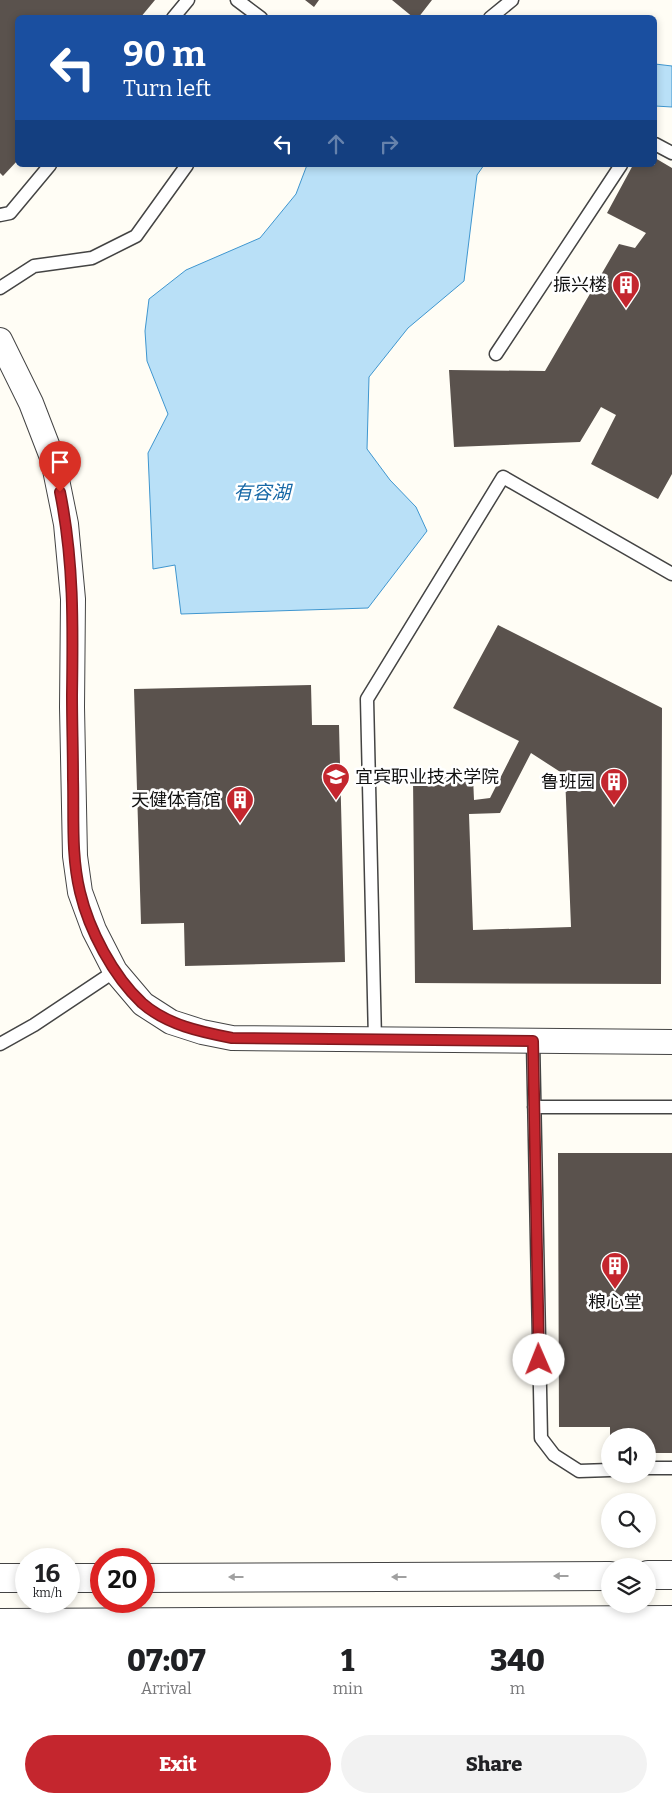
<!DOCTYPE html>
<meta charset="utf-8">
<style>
:root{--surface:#fff;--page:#f2f2f2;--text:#202124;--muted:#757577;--accent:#c4262e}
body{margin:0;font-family:Bitter,"Noto Sans SC",serif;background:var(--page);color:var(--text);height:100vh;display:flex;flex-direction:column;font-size:19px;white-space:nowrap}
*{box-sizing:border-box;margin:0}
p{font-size:16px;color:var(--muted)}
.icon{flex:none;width:28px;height:28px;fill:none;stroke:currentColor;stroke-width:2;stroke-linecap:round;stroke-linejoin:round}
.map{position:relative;height:1628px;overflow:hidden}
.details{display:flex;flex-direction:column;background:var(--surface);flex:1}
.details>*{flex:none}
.hud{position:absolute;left:15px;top:15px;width:642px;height:152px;border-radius:8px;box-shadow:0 2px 8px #0003;background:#1a4fa0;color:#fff;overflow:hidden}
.fabs{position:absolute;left:601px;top:1428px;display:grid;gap:10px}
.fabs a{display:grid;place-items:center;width:55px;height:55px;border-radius:50%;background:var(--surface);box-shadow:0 2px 8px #0003;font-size:25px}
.speed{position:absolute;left:15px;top:1548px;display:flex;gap:10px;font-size:25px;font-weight:700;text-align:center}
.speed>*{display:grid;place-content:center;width:65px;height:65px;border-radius:50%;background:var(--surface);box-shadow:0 2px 8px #0003;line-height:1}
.speed small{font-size:12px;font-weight:400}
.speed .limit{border:8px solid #d22;background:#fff;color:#111}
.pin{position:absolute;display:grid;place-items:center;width:42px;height:42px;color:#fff;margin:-51px -21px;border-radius:50% 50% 50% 0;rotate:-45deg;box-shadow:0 0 5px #0007}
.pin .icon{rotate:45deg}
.me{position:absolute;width:55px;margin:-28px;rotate:359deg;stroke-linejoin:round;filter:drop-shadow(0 0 4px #0008)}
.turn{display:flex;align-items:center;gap:18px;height:105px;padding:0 25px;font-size:22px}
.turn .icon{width:65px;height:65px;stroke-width:2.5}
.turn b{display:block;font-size:35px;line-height:42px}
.lanes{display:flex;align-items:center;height:48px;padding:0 25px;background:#0003;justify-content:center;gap:25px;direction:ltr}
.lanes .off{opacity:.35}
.eta{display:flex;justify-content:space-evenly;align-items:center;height:85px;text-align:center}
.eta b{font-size:30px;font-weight:800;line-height:35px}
.cta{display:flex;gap:10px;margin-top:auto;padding:10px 25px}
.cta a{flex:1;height:58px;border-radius:30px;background:var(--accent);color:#fff;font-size:20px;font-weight:800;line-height:58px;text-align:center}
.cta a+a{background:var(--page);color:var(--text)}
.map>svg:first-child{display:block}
</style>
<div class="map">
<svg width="672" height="1628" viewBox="0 0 672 1628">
<rect width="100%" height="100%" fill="#fffdf5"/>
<path fill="#b9e0f7" stroke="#3f96cf" d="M655,64L672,66V107L655,106Z
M307,165H484L477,175L464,281L408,328L369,377L367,449L390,480L416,507L427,531L368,608L181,614L175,565L153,569L148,453L168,414L147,361L145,331L149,299L186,270L260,238L296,194Z"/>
<path fill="#5a524d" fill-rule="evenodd" d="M0,0H155L140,18H18V160L3,176L0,173Z
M305,0H319L314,7Z
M392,0H432L418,18H414Z
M655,158L672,168V474L658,499L591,464L616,415L601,407L580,442L454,447L449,370L545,371L619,244L635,248L646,233L607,213L633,165H655Z
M498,625L662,708L661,984L415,983L413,778L473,777L474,800L490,798L519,741L453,708ZM531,753L565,775L571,927L473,930L469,814L500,813Z
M311,685L312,725H339L345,962L185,966L184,923L141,924L134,689Z
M558,1153H672V1453H648V1436H610V1427H559Z"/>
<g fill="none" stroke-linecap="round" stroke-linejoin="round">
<defs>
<path id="service" d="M237,0L261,18
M173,18L188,0
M490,18L512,0
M655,144L672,153
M0,215L10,213L50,165
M0,288L34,266L92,258L136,236L187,165
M496,354L621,165
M375,1040L367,699L503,477L672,574
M533,1041L541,1438L554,1455L579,1471L610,1470
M0,1044L34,1025L115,971
M534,1107H672
M648,1468H672"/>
<path id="minor" d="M0,340L31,403L53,460L66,524L73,599L72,707L75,856L80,892L94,930L115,971L143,1004L171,1022L202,1032L232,1038L672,1042"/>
<path id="tertiary" d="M648,1575H672
M0,1578H26
M69,1578H101
M144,1578L610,1576
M0,1623L672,1620"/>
</defs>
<use href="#service" stroke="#444" stroke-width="15"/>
<use href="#minor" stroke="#444" stroke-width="26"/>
<use href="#tertiary" stroke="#444" stroke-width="30"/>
<use href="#service" stroke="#fff" stroke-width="12"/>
<use href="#minor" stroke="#fff" stroke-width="24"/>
<use href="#tertiary" stroke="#fff" stroke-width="28"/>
</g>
<defs><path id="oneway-solid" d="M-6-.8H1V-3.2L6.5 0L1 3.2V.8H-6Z" transform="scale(1.25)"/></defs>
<g fill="#a0a0a0">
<use href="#oneway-solid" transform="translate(561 1576) rotate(180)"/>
<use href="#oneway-solid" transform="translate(236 1577) rotate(180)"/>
<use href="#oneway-solid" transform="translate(399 1577) rotate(180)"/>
</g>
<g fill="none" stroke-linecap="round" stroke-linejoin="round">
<defs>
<path id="route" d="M60,492C74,561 73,626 72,695C72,723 73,751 73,779C74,816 71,855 80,892C89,930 113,976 142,1003C167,1025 201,1032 232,1038L533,1041L539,1360"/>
</defs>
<use href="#route" stroke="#7f191e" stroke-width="12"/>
<use href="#route" stroke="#c4262e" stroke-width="9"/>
</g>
<defs>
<symbol id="building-pin" viewBox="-11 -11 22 30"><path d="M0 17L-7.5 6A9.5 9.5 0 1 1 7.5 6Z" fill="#c4262e" stroke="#fff"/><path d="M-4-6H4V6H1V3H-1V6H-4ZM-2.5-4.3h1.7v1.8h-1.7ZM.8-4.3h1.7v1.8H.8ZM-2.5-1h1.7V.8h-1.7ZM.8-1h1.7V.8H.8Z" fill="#fff"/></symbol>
<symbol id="school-pin" viewBox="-11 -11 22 30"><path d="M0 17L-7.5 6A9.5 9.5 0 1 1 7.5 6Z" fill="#c4262e" stroke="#fff"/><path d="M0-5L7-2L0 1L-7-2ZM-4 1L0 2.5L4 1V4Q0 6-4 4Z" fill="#fff"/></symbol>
</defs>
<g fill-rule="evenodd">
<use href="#building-pin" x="610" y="269" width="32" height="43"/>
<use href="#school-pin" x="320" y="761" width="32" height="43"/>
<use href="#building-pin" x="598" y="766" width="32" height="43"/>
<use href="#building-pin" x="224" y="784" width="32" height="43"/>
<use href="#building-pin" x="599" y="1250" width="32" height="43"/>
</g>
<g text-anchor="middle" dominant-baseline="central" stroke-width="5" stroke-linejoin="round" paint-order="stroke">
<g font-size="18" fill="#111" stroke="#fff" text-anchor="end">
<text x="607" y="285">振兴楼</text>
<text x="355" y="777" text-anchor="start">宜宾职业技术学院</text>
<text x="595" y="782">鲁班园</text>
<text x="221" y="800">天健体育馆</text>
<text x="615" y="1302" text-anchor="middle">粮心堂</text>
</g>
<g font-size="19" font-style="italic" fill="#1768a6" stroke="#fff">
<text x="262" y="492">有容湖</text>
</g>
</g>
</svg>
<div class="fabs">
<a><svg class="icon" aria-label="sound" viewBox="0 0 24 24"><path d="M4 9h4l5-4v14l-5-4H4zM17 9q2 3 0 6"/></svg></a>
<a><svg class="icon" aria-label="search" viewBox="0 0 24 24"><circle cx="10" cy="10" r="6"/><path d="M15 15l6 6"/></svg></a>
<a><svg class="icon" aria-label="layers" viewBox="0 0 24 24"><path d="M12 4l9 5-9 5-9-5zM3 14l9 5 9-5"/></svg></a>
</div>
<div class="speed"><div>16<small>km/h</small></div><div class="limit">20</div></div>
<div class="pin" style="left:60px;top:492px;background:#d93025"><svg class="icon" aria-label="arrive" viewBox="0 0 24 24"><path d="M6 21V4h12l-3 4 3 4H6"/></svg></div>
<svg class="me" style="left:539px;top:1360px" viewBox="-20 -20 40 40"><circle r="19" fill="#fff"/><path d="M0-13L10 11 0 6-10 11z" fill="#c4262e"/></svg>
<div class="hud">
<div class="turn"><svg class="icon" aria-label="left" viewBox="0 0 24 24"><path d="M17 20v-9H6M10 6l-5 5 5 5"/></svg><div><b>90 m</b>Turn left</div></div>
<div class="lanes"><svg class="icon" aria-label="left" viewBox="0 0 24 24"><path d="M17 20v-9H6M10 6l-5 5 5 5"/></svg><svg class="icon off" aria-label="ahead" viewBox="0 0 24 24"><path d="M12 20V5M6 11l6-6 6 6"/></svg><svg class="icon off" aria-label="right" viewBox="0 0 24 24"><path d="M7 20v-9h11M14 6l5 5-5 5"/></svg></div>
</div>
</div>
<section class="details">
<div class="eta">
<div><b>07:07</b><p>Arrival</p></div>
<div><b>1</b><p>min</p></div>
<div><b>340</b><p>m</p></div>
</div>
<div class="cta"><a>Exit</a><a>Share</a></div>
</section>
